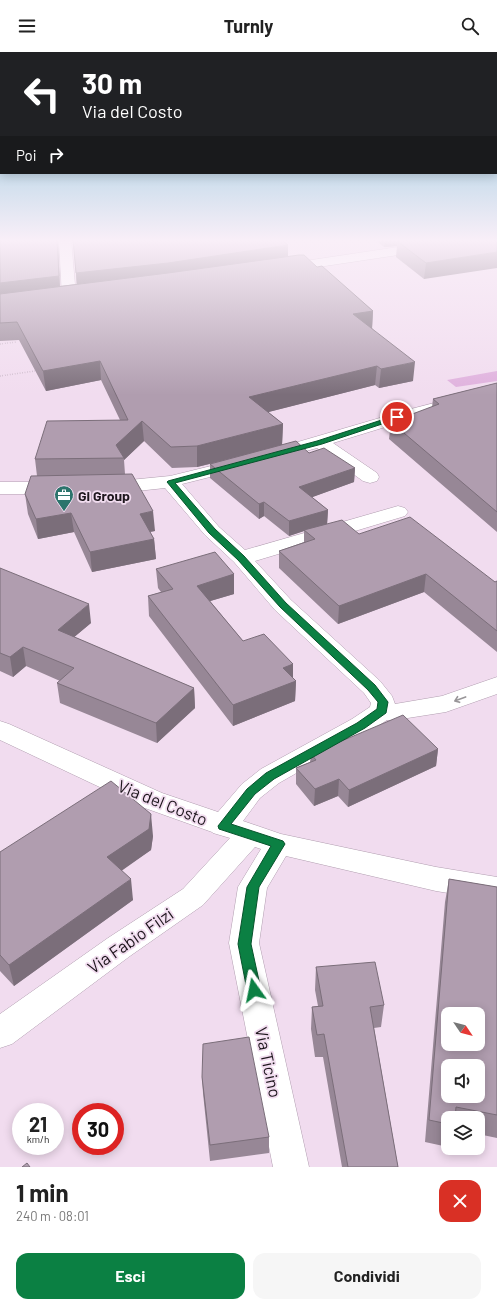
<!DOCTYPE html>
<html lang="it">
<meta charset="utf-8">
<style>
:root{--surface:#fff;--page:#f6f6f6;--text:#222;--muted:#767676;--accent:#0b8043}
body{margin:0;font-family:Barlow,sans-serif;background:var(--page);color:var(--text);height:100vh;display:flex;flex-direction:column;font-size:15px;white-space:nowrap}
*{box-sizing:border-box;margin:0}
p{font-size:13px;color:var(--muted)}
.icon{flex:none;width:22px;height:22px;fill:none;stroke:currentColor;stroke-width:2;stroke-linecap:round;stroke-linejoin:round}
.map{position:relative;height:1115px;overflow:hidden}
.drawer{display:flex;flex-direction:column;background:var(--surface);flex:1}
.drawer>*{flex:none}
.guide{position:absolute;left:0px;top:0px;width:497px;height:122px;box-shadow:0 2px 10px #0003;background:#202124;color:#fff;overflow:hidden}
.needle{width:26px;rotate:125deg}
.fabs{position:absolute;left:441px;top:955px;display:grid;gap:8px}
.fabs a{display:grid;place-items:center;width:44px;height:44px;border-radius:8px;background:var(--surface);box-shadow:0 2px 10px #0003;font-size:20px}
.speed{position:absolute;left:12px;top:1051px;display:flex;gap:8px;font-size:20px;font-weight:700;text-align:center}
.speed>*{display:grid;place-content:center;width:52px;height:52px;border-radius:50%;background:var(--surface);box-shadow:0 2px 10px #0003;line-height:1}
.speed small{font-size:10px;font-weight:400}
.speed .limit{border:6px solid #d22;background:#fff;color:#111}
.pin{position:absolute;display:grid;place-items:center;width:34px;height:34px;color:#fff;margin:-17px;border:2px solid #fff;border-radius:50%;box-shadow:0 1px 4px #0007}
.me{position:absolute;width:44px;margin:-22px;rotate:348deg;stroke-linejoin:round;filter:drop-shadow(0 0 3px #0008)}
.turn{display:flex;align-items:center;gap:14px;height:84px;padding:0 16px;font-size:18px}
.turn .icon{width:52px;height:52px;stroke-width:2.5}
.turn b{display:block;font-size:28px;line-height:34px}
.then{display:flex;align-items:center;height:38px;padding:0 16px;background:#0003;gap:8px;font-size:15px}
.round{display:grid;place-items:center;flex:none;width:42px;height:42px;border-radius:12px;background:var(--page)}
.summary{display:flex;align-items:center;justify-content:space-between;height:68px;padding:0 16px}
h1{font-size:24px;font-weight:700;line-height:30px}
.cta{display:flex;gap:8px;margin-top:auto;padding:8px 16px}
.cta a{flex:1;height:46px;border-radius:12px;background:var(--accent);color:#fff;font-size:16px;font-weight:700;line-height:46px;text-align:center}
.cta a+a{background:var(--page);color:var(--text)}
header{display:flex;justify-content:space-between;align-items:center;height:52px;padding:0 16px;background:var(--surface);font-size:18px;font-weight:700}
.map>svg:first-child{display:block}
</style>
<header><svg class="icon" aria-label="menu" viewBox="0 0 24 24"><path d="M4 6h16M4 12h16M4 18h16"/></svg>Turnly<svg class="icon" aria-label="search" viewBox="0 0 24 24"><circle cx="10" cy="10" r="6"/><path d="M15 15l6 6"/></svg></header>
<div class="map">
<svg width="497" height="1115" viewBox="0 0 497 1115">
<rect width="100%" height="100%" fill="#f1dcef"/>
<path fill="#dfb0dd" d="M497,319V329L456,335L447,328Z"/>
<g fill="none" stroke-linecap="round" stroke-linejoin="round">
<defs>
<path id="minor" d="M59,187H71L76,244L74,247L69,248L64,247L62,244Z
M451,187H484L482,190L478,191L285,220L280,219L278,216L280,213L285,212Z
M497,335V345L418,365L333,391L377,421L379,425L377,429L370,431L363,429L317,396L273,408L267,407L264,403L267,399L407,358Z
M240,407L246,408L249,412L246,416L182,432L219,475L245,498L398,454L405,456L408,460L405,464L255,509L291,548L380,629L392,644L395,652L442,644L497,625V642L446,660L395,668H387L370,679L279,731L260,746L243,769L281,782L436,815L497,825V849L436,839L286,804L267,836L259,891L309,1115H273L229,891L238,835L261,797L255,795L203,853L130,904L12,992L0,996V962L108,886L183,837L230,786L213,781L212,780L142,755L0,688V669L9,672L162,741L218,760L242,732L261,717L352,667L370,655L371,651L364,641L275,558L234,510L205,483L165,436L109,442L102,440L100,436L102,432L109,430L170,424Z
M0,430H56L63,432L65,436L63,440L56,442H0Z"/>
</defs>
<use href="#minor" stroke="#b19eb0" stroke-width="1"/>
<path stroke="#b1a0af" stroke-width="1.5" stroke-dasharray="0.5 2" stroke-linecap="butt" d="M0,292L16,290
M0,324L35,319"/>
<use href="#minor" fill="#fff" fill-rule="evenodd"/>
</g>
<path fill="#978796" d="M0,187H58L60,234L77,232L73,187L288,204L317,215L373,259L372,276L413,329L379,336L375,333L268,360L283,372L282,393L309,401L355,416L354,430L312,445L328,458L327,472L359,482L495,530L497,529V600L424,540L338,572L279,516V499L304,490V479L289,484L264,464L259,467L210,426V412L197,415L172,416L144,389L124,408L125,422L155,479L150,480L154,487L156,507L92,520L74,480L38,487L28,462L25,442L37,424L35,407L120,368L101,328L46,339L19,288L0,289Z
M374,187H497L424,227L396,205L397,194L384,195Z
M497,331V480L389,387L391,370L432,355L433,347Z
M0,516L91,571L74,585L194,636L195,656L157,691L60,651L57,631L60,629L26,614L13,625L0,619Z
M156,517L234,522V542L210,549L243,589L293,612V626L296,629L295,649L233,674L149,564L148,544L161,540L158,536Z
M438,697L436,714L348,755L338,744L314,754L296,732V716L310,710L311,702Z
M153,784L151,798L121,818L133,848L14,934L0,919V800Z
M449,827L497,835V1086L478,1082V1066H448V1095L425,1090L445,850Z
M316,915L384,953L381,975L374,976L398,1115H342L323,1005H315L311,977L312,955L318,954L315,938Z
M202,1025L269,1085V1101L210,1109L203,1041Z"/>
<path fill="#7b6e7a" d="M57,187H58L60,241L0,248V231Z
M385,187H418L397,189V194L384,195Z
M288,193V210L77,238L76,221Z
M497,200V216L424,227L426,211Z
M373,259L372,277L353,262Z
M100,309L101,328L46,339L43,319Z
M415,310L413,329L379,336L381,317Z
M377,314L375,333L249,365V345Z
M142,369L144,389L124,408V406L116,393Z
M283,372L282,393L197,415V394Z
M355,416L354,430L299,450V435Z
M264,450V464L259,467V452Z
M328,458L327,473L304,478V479L289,484V469Z
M153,459L155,479L142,481L140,462Z
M71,461L74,480L38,487L36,467Z
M154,487L156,507L92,520L90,500Z
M234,522V542L197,553V534Z
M426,522L424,540L338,572L339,554Z
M89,552L91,571L60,597L58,578Z
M23,595L26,614L13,625L10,605Z
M293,612V630L296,629L295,649L233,674V653L283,616Z
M194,636L195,656L157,691L156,671Z
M438,697L436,714L348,755L349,738Z
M339,727L338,744L314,754L315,737Z
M151,762L153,784L151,798L110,827L107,805Z
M131,827L133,848L14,934L9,913Z"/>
<path fill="#b09daf" stroke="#7b6e7a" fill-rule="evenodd" d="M0,187H57L59,224L0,231Z
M73,187H281L288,193L168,211L76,221Z
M408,187H497V200L426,211L397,189Z
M299,203H304L317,215L322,214L373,259L353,262L415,310L381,317L377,314L249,345L283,372L197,394L171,395L142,369L116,393L124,406L35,407L47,369L128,368L100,309L43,319L17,270L0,271V242L168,221Z
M497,331V460L391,370L439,352L433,347Z
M296,389L309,401L324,396L355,416L299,435L328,458L289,469L264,450L259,452L210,412Z
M132,422L153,459L140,462L154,487L90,500L71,461L36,467L25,442L31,424Z
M410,465L495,530L497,529V579L426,522L339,554L279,499L315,487L304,478L342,468L359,482Z
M215,500L234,522L197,534L243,589L264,582L293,612L283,616L296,629L233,653L148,544L173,537L156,517Z
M0,516L89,552L58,578L194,636L156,671L57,631L74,616L23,595L10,605L0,601Z
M403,663L438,697L349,738L339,727L315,737L296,716L316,708L311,702Z
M111,729L151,762L149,777L107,805L131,827L9,913L0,903V800Z
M449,827L497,835V1063L456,1055L455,1066H448V1072L429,1068ZM448,962H478V992H448ZM448,1014H478V1044H448Z
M375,910L384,953L370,955L398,1115H348L324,982L317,983L312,955L323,954L316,915Z
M249,985L269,1085L210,1093L202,1025L203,992Z
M27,1111L30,1115H22Z"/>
<defs><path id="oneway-shaft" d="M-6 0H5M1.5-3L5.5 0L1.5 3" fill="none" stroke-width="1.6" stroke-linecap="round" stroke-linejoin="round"/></defs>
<use stroke="#999699" href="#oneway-shaft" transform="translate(460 647) rotate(160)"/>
<linearGradient id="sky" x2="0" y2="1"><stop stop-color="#75bcd6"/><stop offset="0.55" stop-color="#f9eff8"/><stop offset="1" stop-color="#f9eff8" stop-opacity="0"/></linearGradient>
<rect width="497" height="343" fill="url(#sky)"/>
<path fill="#0b8043" stroke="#07532c" d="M397,363L400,364V366L322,392L175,431L215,477L244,504L286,551L375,633L388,650L386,661L365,676L274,727L255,742L231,772L283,789L285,792L259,835L251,892L261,938L259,942L254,944L249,942L247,938L238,892L247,835L271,794L219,777L218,774L247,737L266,721L357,671L377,657L378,650L368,638L280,555L238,508L209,481L167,430L168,429L317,389Z"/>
<defs>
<symbol id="office-pin" viewBox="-11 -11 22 30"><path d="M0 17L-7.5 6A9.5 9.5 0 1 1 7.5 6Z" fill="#2c746c" stroke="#f1dcef"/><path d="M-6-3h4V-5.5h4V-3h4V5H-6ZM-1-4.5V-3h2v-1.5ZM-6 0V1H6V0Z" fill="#fff"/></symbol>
</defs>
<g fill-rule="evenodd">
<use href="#office-pin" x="53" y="432" width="22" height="30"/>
</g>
<g text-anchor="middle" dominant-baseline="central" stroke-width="3.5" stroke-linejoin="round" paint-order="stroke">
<g font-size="14" font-weight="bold" fill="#1d161c" stroke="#f1dcef" text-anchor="start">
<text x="78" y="443">Gi Group</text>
</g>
<g font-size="17" fill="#1d161c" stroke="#f1dcef">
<text transform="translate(163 750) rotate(22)">Via del Costo</text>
<text transform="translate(130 888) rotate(-35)">Via Fabio Filzi</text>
<text transform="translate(269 1010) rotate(78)">Via Ticino</text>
</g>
</g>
</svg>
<div class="fabs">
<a><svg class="needle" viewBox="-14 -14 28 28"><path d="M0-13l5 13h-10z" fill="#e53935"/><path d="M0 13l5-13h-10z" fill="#767676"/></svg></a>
<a><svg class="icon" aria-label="sound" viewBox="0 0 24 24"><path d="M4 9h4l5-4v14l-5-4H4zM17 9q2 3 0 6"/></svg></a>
<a><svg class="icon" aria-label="layers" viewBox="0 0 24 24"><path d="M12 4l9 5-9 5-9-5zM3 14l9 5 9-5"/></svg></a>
</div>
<div class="speed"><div>21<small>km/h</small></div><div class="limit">30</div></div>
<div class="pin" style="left:397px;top:365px;background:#d93025"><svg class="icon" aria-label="arrive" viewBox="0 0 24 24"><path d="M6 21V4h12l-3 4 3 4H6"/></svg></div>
<svg class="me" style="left:254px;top:938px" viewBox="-20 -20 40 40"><path d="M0-17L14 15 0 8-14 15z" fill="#0b8043" stroke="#fff" stroke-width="4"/></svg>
<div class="guide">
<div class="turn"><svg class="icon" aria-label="left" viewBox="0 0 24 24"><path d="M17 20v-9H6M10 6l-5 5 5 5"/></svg><div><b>30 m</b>Via del Costo</div></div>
<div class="then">Poi<svg class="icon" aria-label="right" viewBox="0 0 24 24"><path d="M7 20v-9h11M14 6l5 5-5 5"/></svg></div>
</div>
</div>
<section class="drawer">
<div class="summary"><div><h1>1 min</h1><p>240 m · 08:01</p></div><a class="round" style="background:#d93025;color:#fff"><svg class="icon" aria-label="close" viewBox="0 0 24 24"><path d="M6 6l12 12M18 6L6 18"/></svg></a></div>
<div class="cta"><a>Esci</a><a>Condividi</a></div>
</section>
